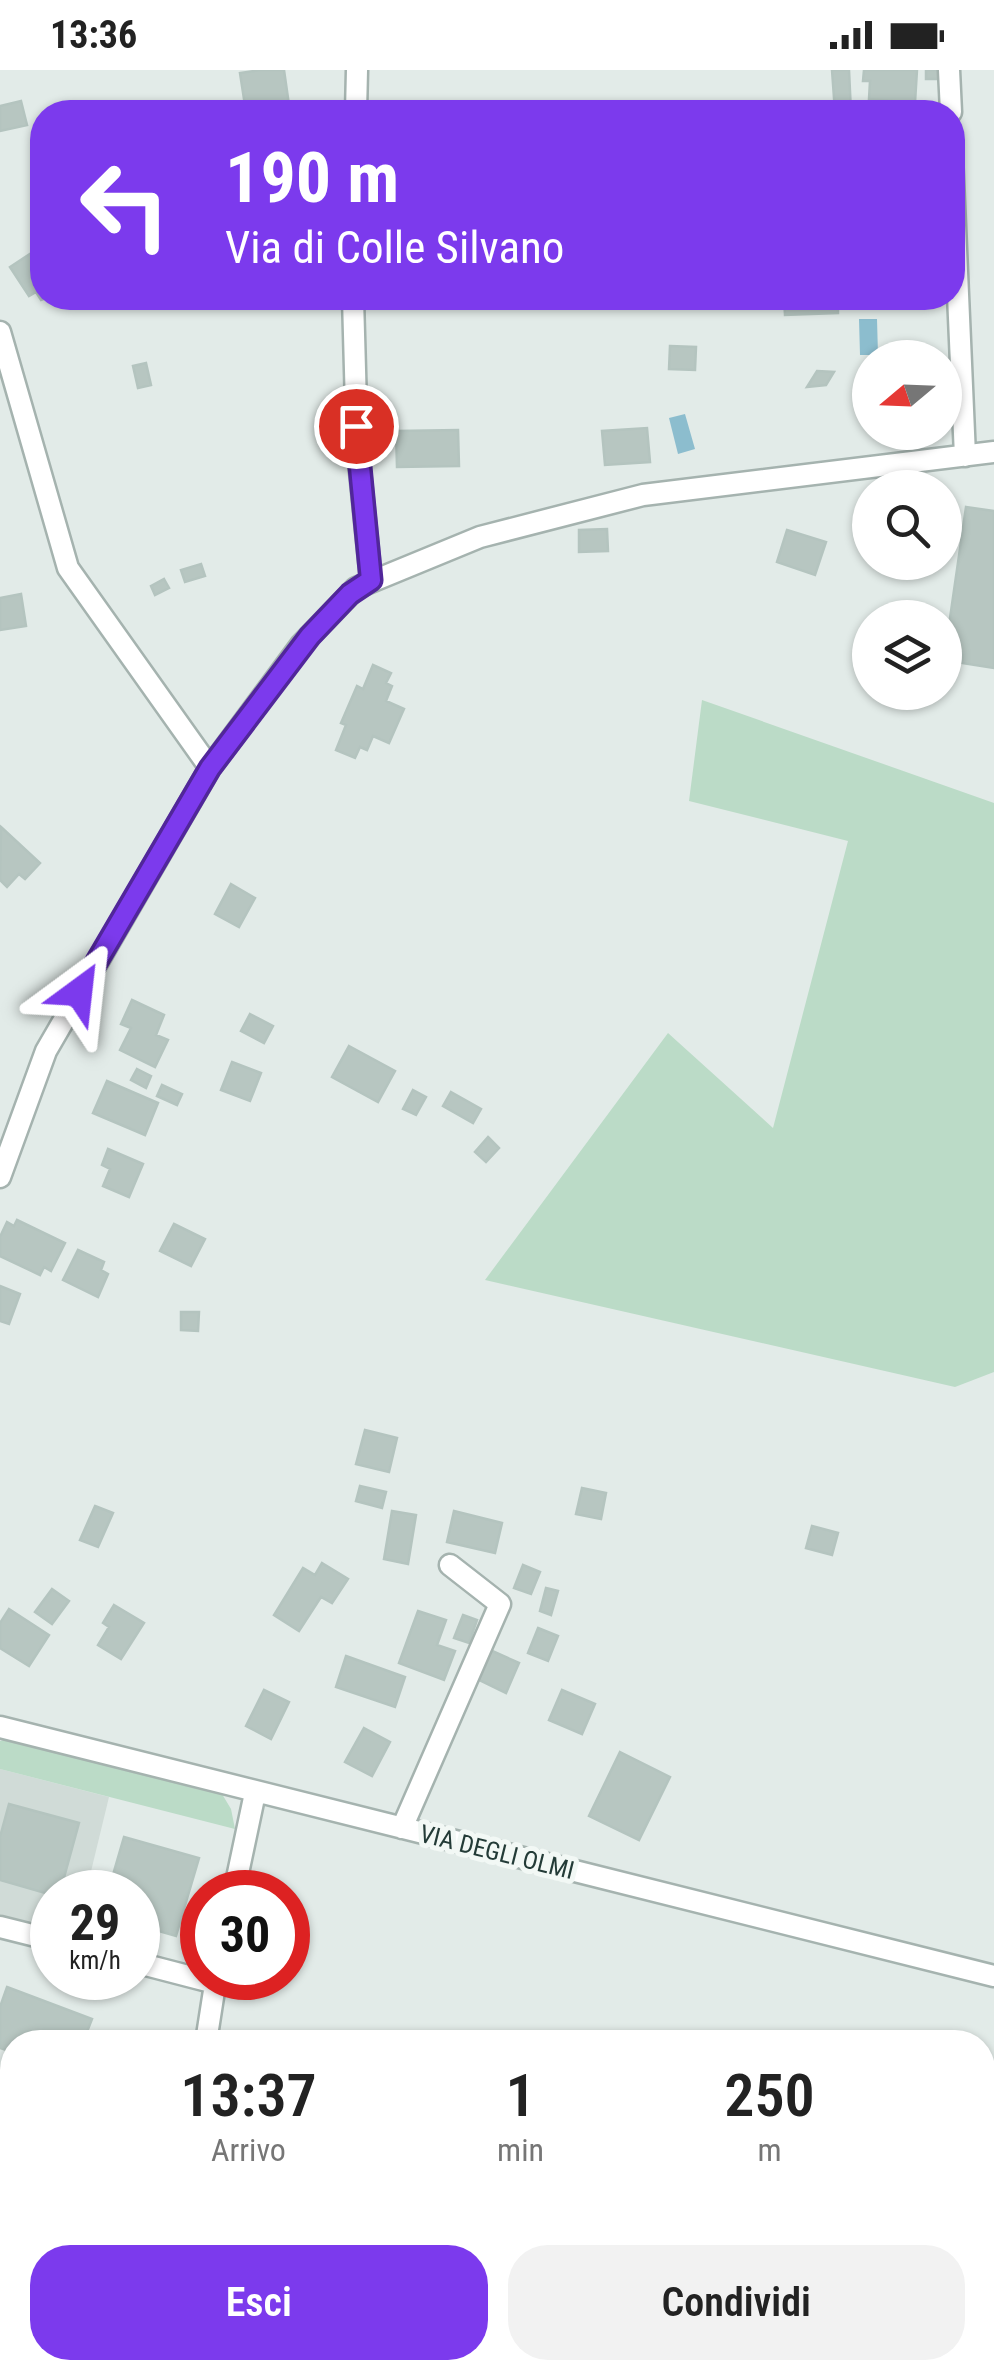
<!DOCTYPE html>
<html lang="it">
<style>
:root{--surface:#fff;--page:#f2f2f2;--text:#222;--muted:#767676;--accent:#7c3aed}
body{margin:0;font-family:"Roboto Condensed",sans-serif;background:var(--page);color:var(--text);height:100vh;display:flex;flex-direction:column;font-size:38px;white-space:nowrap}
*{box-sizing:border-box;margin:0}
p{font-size:32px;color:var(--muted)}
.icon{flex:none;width:55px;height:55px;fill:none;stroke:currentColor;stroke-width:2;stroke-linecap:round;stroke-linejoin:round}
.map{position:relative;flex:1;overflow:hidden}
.drawer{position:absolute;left:0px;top:1960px;width:995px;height:350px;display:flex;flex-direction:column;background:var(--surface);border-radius:40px 40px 0 0;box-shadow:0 2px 8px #0004}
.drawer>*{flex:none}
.hud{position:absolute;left:30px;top:30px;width:935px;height:210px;border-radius:40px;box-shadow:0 2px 8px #0004;background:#7c3aed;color:#fff;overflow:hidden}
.needle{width:65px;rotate:251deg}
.fabs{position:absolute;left:852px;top:270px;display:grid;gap:20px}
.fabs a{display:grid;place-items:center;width:110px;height:110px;border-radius:50%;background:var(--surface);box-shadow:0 2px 8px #0004;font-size:50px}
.speed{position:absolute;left:30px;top:1800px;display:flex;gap:20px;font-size:50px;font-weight:700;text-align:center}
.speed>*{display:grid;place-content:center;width:130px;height:130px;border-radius:50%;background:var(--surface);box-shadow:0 2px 8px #0004;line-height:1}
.speed small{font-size:25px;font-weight:400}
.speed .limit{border:15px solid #d22;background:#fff;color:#111}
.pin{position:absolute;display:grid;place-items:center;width:85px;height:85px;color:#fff;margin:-42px;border:5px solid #fff;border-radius:50%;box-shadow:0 2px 10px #0007}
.me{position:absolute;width:110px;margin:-55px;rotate:30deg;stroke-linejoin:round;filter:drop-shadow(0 0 8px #0008)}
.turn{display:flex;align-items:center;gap:35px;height:210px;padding:0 30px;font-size:45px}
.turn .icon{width:130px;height:130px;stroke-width:2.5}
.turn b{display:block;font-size:70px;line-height:85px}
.eta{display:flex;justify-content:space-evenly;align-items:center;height:170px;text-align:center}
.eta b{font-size:60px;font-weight:600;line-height:70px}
.action{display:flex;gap:20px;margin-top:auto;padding:20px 30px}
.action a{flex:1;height:115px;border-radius:40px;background:var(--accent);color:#fff;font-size:40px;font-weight:600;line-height:115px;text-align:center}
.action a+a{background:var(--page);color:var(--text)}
.status{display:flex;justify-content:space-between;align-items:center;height:70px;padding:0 50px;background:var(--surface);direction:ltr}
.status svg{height:28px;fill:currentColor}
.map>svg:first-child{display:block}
</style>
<div class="status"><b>13:36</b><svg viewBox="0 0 49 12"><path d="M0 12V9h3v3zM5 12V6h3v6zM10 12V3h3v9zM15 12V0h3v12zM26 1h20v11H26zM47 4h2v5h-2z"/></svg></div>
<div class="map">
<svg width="994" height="2310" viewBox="0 0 994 2310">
<rect width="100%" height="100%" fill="#e2ebe8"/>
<path fill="#d0dbd7" d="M0,1699L109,1727L86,1822H52V1862L0,1849Z"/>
<path fill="#bbdbc7" d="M702,630L994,733V1302L955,1317L485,1210L668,963L773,1058L848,771L689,731Z
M7,1669L222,1724L231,1739L235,1759L0,1699V1671Z"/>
<path fill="#8cbdce" d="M859,249H877L878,285H860Z
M685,344L695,379L678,384L669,348Z"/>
<path fill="#b7c6c1" stroke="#b4c4bf" stroke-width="2.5" d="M261,0H284L290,42H246L240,3Z
M832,0H849L851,42H835Z
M864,0H917L915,33L869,29L870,11H863Z
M926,0H940V9H926Z
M21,31L27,55L0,61V36Z
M42,176V228H46L41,230L36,222L29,226L10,197Z
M784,228H838V243L785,245Z
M670,276L696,277L695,300L669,299Z
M146,293L151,315L138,318L133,296Z
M817,301L834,302L826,315L807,317Z
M647,358L650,392L605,395L602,361Z
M458,360L459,396L397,397L396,361Z
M966,437L994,441V598L962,593L963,585L945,583Z
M607,459L608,481L579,482V460Z
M787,460L826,472L815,505L777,492Z
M201,494L205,506L185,512L181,500Z
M164,509L169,518L155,525L151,516Z
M21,524L26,556L0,560V528Z
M373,595L391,603L386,613L392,616L386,631L404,639L389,673L373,666L367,680L360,677L355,688L336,680L346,655L341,653L357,616L363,619Z
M1,757L40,793L25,809L19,804L7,817L0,810Z
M231,814L255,828L239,857L215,844Z
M132,930L164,945L156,965L168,970L155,997L120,980L131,958L121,954Z
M250,944L273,956L264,973L241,961Z
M349,976L395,1001L378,1032L332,1007Z
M232,992L261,1003L250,1031L221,1020Z
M137,999L151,1006L146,1018L131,1010Z
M107,1011L158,1033L145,1065L93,1043Z
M162,1015L182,1024L177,1035L157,1026Z
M413,1020L426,1027L416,1045L403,1039Z
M451,1022L481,1039L473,1053L443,1036Z
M488,1067L499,1078L486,1092L475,1082Z
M108,1079L143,1094L129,1127L103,1116L110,1099L102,1095Z
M17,1150L65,1173L51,1201L44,1197L40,1205L0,1186V1167L7,1152L14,1156Z
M174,1154L205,1169L191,1196L160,1181Z
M78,1180L104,1192L101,1200L108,1204L98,1227L63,1210Z
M0,1216L20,1224L9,1254L0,1251Z
M181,1242H199L198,1261L181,1260Z
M365,1360L397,1368L389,1402L356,1394Z
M360,1416L386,1422L382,1438L356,1431Z
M582,1418L606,1423L601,1449L576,1444Z
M95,1436L113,1443L98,1477L80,1470Z
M392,1441L416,1445L408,1494L384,1489Z
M454,1441L502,1453L495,1483L447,1472Z
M812,1456L838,1463L832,1485L806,1478Z
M322,1493L348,1509L332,1533L321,1527L299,1561L274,1545L303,1498L315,1505Z
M523,1495L540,1502L531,1524L514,1518Z
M546,1518L558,1521L551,1545L540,1541Z
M52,1519L69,1531L52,1554L35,1542Z
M114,1535L144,1553L121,1589L98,1575L109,1557L103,1553Z
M9,1539L49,1565L29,1596L0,1578V1553Z
M418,1541L446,1550L437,1575L455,1581L444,1610L399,1593Z
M463,1545L477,1550L469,1573L454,1568Z
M538,1558L558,1566L548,1591L528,1583Z
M490,1580L519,1593L506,1623L477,1609Z
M346,1586L405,1607L395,1637L336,1617Z
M264,1620L289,1632L271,1669L246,1656Z
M562,1620L595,1634L582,1664L549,1650Z
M364,1658L390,1672L372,1706L345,1692Z
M620,1682L670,1707L639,1770L589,1746Z
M9,1734L79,1753L60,1822L52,1825L0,1810V1767Z
M124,1767L199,1788L176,1866L138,1855V1822H108Z
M7,1917L92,1949L83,1972H12V1982L0,1978V1937Z
M543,2298H583L579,2310H555L540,2305Z"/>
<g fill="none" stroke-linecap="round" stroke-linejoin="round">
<defs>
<path id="minor" d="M949,0L951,42
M356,42L357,0
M952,86L965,386
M353,228L357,372L371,510
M0,262L68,498L210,698
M0,1107L46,981L210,698L301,575L356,518L480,467L643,425L994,382
M0,1657L994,1906
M402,1758L500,1534L450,1495
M234,1822L255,1723
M0,1857L52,1870
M138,1893L215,1913
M206,1972L216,1908
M207,2298L210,2310"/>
</defs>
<use href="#minor" stroke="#a5b3af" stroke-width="25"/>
<use href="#minor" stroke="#fff" stroke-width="20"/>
</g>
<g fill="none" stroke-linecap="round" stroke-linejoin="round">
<defs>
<path id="route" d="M79,922L210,698L310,566L350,524L371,510L356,356"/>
</defs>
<use href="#route" stroke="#51269a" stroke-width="25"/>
<use href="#route" stroke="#7c3aed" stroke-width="18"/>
</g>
<g text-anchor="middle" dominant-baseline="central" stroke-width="10" stroke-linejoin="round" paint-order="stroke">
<g font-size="25" fill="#233b37" stroke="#f2f8f5">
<text transform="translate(497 1782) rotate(14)">VIA DEGLI OLMI</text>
</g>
</g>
</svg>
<div class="fabs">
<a><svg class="needle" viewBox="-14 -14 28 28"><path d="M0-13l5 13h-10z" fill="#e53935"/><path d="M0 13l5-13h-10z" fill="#767676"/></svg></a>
<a><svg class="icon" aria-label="search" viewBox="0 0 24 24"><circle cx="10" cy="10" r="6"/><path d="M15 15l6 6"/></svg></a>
<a><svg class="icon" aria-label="layers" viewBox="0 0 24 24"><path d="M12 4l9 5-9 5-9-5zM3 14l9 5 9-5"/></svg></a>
</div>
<div class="speed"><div>29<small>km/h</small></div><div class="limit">30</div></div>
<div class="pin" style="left:356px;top:356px;background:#d93025"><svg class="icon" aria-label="arrive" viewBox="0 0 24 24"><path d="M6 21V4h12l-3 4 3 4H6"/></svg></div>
<svg class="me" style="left:79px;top:922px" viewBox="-20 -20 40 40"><path d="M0-17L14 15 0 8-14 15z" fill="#7c3aed" stroke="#fff" stroke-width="4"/></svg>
<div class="hud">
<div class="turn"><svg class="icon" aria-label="left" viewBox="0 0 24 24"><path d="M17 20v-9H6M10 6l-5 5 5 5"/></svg><div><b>190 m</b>Via di Colle Silvano</div></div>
</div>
<section class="drawer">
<div class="eta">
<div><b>13:37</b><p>Arrivo</p></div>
<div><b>1</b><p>min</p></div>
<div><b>250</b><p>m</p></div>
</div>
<div class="action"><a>Esci</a><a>Condividi</a></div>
</section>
</div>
